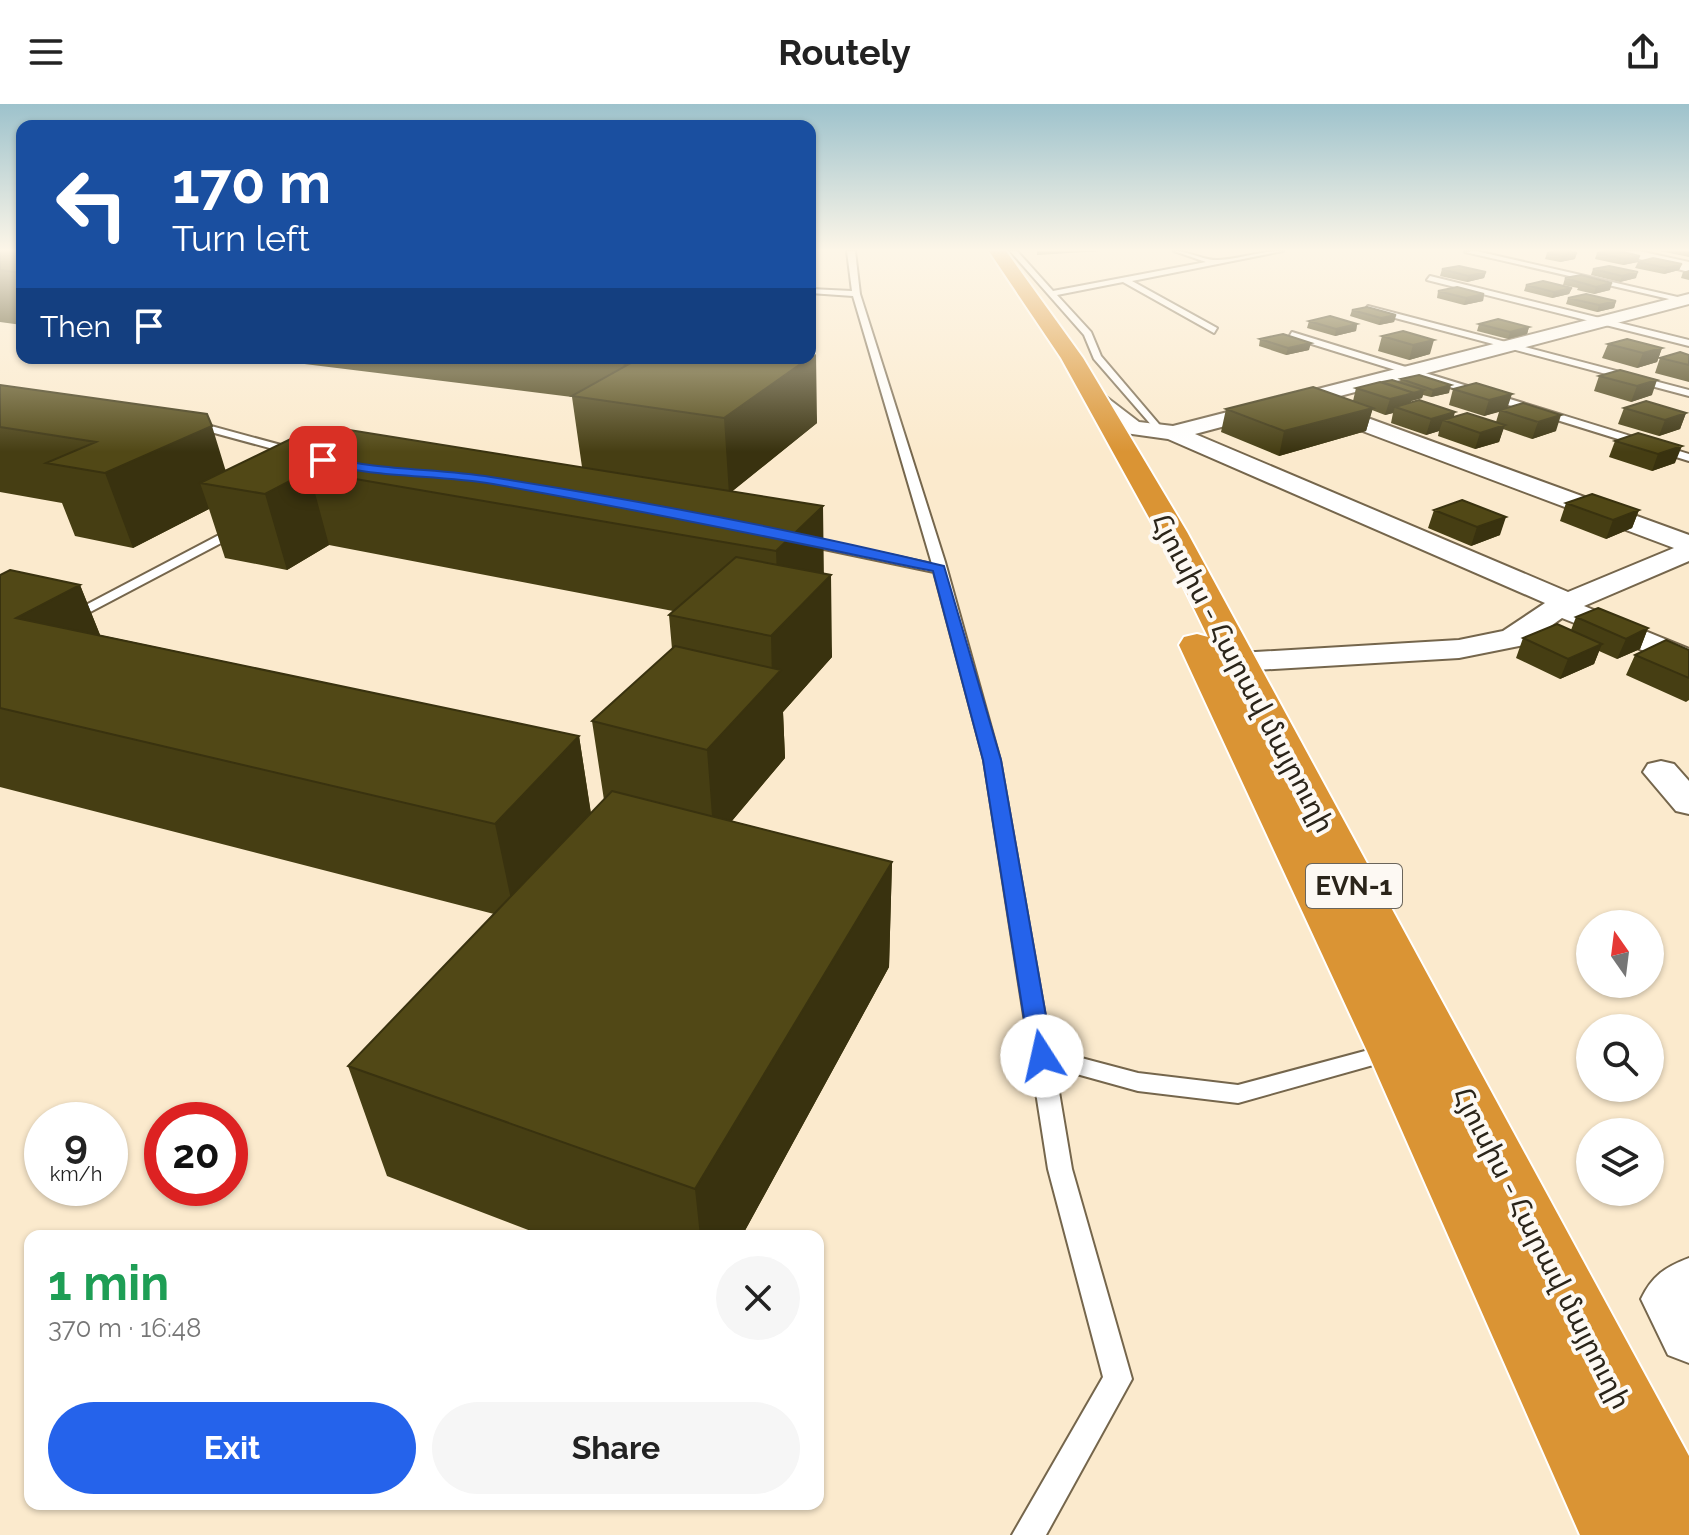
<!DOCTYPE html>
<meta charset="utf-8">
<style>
:root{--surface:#fff;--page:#f6f6f6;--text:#222;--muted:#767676;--accent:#2563eb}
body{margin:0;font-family:Raleway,"Noto Sans Armenian",sans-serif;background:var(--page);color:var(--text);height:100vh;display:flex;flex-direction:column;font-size:30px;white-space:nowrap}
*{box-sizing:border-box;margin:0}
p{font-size:26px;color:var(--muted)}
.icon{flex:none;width:44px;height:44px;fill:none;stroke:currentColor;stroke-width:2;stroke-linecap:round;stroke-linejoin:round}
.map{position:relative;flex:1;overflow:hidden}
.drawer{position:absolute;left:24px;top:1126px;width:800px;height:280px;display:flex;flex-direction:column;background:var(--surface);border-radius:16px;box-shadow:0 2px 6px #0004}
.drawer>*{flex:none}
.banner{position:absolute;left:16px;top:16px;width:800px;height:244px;border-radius:16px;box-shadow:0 2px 6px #0004;background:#1a4fa0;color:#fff;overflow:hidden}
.needle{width:52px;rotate:346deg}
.buttons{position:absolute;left:1576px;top:806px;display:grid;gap:16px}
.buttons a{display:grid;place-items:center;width:88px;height:88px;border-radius:50%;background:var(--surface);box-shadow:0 2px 6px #0004;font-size:40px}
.speed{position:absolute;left:24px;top:998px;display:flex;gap:16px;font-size:40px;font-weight:700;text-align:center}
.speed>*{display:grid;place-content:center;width:104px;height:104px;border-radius:50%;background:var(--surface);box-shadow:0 2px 6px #0004;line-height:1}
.speed small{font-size:20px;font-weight:400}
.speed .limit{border:12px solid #d22;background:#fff;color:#111}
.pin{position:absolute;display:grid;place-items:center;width:68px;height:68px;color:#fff;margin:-34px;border-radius:16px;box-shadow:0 4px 12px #0006}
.me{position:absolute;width:88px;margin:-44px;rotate:350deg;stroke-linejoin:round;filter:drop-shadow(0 0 6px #0008)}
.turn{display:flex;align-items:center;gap:28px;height:168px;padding:0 24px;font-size:36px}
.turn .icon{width:104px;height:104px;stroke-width:2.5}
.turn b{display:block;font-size:56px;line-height:68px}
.then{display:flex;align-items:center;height:76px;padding:0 24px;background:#0003;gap:16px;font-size:30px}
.round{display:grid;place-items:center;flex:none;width:84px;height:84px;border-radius:42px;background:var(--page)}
.overview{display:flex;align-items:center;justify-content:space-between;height:136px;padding:0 24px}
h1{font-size:48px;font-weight:700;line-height:60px;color:#1e9e55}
.action{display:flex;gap:16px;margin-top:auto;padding:16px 24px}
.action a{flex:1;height:92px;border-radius:48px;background:var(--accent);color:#fff;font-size:32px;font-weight:700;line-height:92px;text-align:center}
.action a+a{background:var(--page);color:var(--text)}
header{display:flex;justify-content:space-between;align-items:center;height:104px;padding:0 24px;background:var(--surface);font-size:36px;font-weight:700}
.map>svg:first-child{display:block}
</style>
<header><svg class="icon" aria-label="menu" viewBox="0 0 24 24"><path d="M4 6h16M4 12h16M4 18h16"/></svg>Routely<svg class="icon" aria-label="share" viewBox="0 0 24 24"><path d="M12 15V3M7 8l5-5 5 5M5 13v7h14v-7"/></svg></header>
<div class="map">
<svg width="1689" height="1431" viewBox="0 0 1689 1431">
<rect width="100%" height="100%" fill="#fbeacd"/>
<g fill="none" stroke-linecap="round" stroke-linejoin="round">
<defs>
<path id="service" d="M847,147H855L860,190L945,458L1000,656L1051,946L1138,969L1238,981L1391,940L1399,942L1402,948L1399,954L1391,956L1238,999L1138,987L1055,964L1072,1065L1132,1275L1046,1431H1012L1103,1273L1048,1065L984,656L934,468L800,440L794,436L800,432L932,460L853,192L810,189V185L852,187Z
M1010,147H1017L1053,187L1206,158L1174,147C1189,147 1204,157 1218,156C1240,155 1261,147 1283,147L1132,177L1217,224L1214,229L1123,178L1057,191L1091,228L1101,252L1164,326V330L1160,331L1094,255L1084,231Z
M1476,147L1682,194L1686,196L1682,198L1465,148Z
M1430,172L1689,236V242L1427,176Z
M1368,202L1689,286V292L1365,206Z
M1292,228L1689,350V357L1289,233Z
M189,316L303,347L304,349L299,352L185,321L184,319Z
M238,421L244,425L242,428L75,516L70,517L63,513Z"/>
<path id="minor" d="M1609,147H1639L1689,158V168Z
M1689,190V200L1321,297L1689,431V457L1584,502L1689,545V565L1562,514L1524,541L1459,554L1239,567L1228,565L1223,558L1228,551L1239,549L1459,536L1503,527L1545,499L1168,335L1125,329L1087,296L1091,292H1105L1139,318L1173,322ZM1312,299L1309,303L1312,308L1674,444L1568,488L1195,330Z
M1661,657L1674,660L1689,677V710L1676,707L1643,668L1648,660Z
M1689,1154V1259L1668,1251L1641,1195C1652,1172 1665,1163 1689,1154Z"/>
<path id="trunk" d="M989,147H1006L1083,254L1187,428L1689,1352V1431H1580L1367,947L1179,541L1184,533L1197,530L1208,533L1157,428L1061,254Z"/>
</defs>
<use href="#service" stroke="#75664c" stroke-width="4"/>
<use href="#minor" stroke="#75664c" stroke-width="4"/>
<use href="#trunk" stroke="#fff" stroke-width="4"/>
<use href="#service" fill="#fff" fill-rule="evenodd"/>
<use href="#minor" fill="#fff" fill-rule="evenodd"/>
<use href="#trunk" fill="#da9434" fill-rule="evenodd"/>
</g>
<path fill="#463e13" d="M0,147H22V221L0,218Z
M1660,147H1689V153Z
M1547,149L1575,155L1560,158L1545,155Z
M1597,149L1638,158L1682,160L1679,166L1664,170L1635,164L1638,158L1623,161L1595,155Z
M1442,165L1486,168L1484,174L1467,178L1440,172Z
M1593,165L1636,174L1620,178L1591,171Z
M1689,166V176L1681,174L1683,168Z
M1565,174L1610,186L1594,190L1577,186L1578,184L1563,181Z
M1526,181L1572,184L1569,190L1552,194L1524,187Z
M1438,187L1484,190L1483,197L1464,201L1437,194Z
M1568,194L1616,197L1614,204L1597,208L1566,200Z
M1352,206L1396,211L1394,218L1379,221L1350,212Z
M1309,217L1357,220L1356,227L1335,232L1307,224Z
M1479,220L1529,223L1527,230L1508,235L1477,227Z
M1403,227L1430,250L1409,256L1378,247L1382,232Z
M1260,235L1309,246L1286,251L1259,242Z
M1608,240L1662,244L1657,258L1637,264L1602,254Z
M1689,251V278L1655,269L1660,254Z
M278,254H810L817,319L732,387L824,469L832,553L783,608L785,654L732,717L892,758L889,863L742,1132H544L387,1072L348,962L494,810L0,683V471L80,481L100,531L579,632L591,709L604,696L592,617L672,545L669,511L673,507L329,441L287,466L225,454L209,405L133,444L75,432L62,399L0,388V281L226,366L582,363L572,293L280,257Z
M1620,266L1652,291L1631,298L1594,287L1599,272Z
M1401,275L1449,289L1431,293L1423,291L1422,294L1411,297V298L1453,313L1496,318L1499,308L1484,312L1449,301L1453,285L1476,279L1507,304L1556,327L1532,335L1503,325L1499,338L1475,345L1438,332L1439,327L1426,331L1391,319L1393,309L1385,311L1372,306L1366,327L1279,352L1221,328L1226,305L1353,297L1356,284L1400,278Z
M1624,304L1686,309L1680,325L1659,332L1618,320Z
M1638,329L1675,359L1652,367L1609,353L1615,337Z
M1566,399L1639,406L1632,424L1606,435L1560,417Z
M1434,406L1500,431L1471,442L1428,424Z
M1576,513L1648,524L1640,545L1617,555L1599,547L1594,560L1560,575L1516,554L1523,534L1571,526Z
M1689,546V596L1686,598L1626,571L1635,551Z"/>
<path fill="#39320f" d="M1037,147H1102L1037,151Z
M1577,149L1575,155L1560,158L1562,152Z
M1640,152L1638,158L1623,161L1625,155Z
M1682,160L1679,166L1664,170L1666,164Z
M1486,168L1484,174L1467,178L1468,172Z
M1638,168L1636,174L1620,178L1622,172Z
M1612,179L1610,186L1594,190L1596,183Z
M1572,184L1569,190L1552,194L1554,188Z
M1484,190L1483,197L1464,201L1466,194Z
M1616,197L1614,204L1597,208L1599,201Z
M1396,211L1394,218L1379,221L1381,214Z
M1357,220L1356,227L1335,232L1336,225Z
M1529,223L1527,230L1508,235L1510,228Z
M1434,236L1430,250L1409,256L1413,241Z
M1311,239L1309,246L1286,251L1288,244Z
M1662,244L1657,258L1637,264L1643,249Z
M816,250L817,319L729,390L724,314Z
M623,254H662L628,300Z
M1657,276L1652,291L1631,298L1637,282Z
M1451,281L1449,289L1431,293L1433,286Z
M1424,286L1422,294L1411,297L1409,304L1395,303L1393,309L1385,311L1390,295Z
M1512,290L1507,305L1484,312L1489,296Z
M1373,304L1366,327L1279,352L1284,327Z
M1455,308L1452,319L1443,316L1439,327L1426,331L1431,315Z
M1686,309L1680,325L1659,332L1665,316Z
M1561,311L1556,327L1532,335L1538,318Z
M1505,321L1499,338L1475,345L1480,329Z
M212,322L231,384L200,379L209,405L133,444L105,369Z
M1682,342L1675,359L1652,367L1658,350Z
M309,367L329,441L287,466L265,390Z
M823,402L824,478L831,471L832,553L783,608L785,654L714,738L707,646L772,576L771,532L779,524L776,447Z
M1639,406L1632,424L1606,435L1613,416Z
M1506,413L1500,431L1471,442L1477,423Z
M80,481L113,563L16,514Z
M1648,524L1640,545L1617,555L1626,535Z
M1602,540L1594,560L1560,575L1568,555Z
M579,632L593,724L515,815L495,720Z
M892,758L889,863L742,1132H700L695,1085Z"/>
<path fill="#514816" stroke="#39320f" stroke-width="2" d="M0,147H22V169L0,166Z
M1555,147H1568L1577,149L1562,152L1547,149Z
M1606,147H1619L1640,152L1625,155L1597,149Z
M1653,154L1682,160L1666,164L1638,158Z
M1459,162L1486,168L1468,172L1442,165Z
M1609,162L1638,168L1622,172L1593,165Z
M1581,171L1612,179L1596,183L1565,174Z
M1543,177L1572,184L1554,188L1526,181Z
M1457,183L1484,190L1466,194L1438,187Z
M1586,190L1616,197L1599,201L1568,194Z
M1367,203L1396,211L1381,214L1352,206Z
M1330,212L1357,220L1336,225L1309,217Z
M1498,215L1529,223L1510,228L1479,220Z
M1403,227L1434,236L1413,241L1382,232Z
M1283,230L1311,239L1288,244L1260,235Z
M1627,235L1662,244L1643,249L1608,240Z
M1680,248L1689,251V261L1660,254Z
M640,254H809L724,314L572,292Z
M1620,266L1657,276L1637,282L1599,272Z
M1419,271L1451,281L1433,286L1401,275Z
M1392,276L1424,286L1406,291L1414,289L1382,278Z
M1380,278L1414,289L1390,295L1356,284Z
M1476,279L1512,290L1489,296L1453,285Z
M0,281L207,310L212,322L105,369L46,359L96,338L0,323Z
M1313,283L1373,304L1284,327L1226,305Z
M1419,296L1455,308L1431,315L1395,303Z
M1646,297L1686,309L1665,316L1624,304Z
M1523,299L1561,311L1538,318L1500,306Z
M1467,309L1505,321L1480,329L1443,316Z
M343,325L823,402L776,447L309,367L265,390L200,379L301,330Z
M1638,329L1682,342L1658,350L1615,337Z
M1592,390L1639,406L1613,416L1566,399Z
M1462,396L1506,413L1477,423L1434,406Z
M736,453L831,471L771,532L669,511Z
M10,466L80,481L16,514L579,632L495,720L0,604V471Z
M1598,504L1648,524L1626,535L1576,513Z
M1557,520L1602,540L1568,555L1523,534Z
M1666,536L1689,546V574L1635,551Z
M675,542L781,566L707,646L592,617Z
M612,687L892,758L695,1085L348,962Z"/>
<linearGradient id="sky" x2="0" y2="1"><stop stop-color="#9dc2cc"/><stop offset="0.42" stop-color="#fdf6e8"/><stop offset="1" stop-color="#fdf6e8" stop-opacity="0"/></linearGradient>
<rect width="1689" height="348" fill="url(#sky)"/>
<path fill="#2563eb" stroke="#184099" stroke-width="2" d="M323,352C379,367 435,364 491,373C643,397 795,426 944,462L1001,656L1053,952L1050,958L1042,961L1034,958L1030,952L983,656L933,467C787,437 641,406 493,380C435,370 376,375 319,358V353Z"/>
<g text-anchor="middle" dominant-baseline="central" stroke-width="8" stroke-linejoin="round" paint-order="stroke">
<rect fill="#fdf9f3" stroke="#6a655b" stroke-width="2" x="1306" y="760" width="96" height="44" rx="6"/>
<g font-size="26" font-weight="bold" fill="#2b251a">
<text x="1354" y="782">EVN-1</text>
</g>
<g font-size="28" fill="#2b251a" stroke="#fdf9f3">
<text transform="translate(1243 569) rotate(62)">Հյուսիս - Հարավ մայրուղի</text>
<text transform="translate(1542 1144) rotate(63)">Հյուսիս - Հարավ մայրուղի</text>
</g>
</g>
</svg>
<div class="buttons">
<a><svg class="needle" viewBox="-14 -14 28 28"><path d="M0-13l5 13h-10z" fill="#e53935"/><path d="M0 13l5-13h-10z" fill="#767676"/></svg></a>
<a><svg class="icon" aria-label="search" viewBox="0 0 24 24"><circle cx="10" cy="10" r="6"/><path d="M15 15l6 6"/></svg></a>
<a><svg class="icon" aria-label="layers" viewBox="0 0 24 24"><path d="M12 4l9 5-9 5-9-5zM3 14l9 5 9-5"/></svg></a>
</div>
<div class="speed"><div>9<small>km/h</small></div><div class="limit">20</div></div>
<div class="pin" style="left:323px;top:356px;background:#d93025"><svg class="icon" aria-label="arrive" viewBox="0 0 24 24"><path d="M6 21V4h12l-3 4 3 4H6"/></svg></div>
<svg class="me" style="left:1042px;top:952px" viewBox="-20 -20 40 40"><circle r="19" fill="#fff"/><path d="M0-13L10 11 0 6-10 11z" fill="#2563eb"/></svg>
<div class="banner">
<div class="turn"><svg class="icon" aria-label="left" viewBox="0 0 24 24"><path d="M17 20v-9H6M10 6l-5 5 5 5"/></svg><div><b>170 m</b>Turn left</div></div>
<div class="then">Then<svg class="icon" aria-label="arrive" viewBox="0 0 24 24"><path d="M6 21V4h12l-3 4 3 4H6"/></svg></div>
</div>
<section class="drawer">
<div class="overview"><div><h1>1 min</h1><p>370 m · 16:48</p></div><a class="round"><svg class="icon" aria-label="close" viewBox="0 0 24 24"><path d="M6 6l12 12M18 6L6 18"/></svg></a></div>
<div class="action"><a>Exit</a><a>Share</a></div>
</section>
</div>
